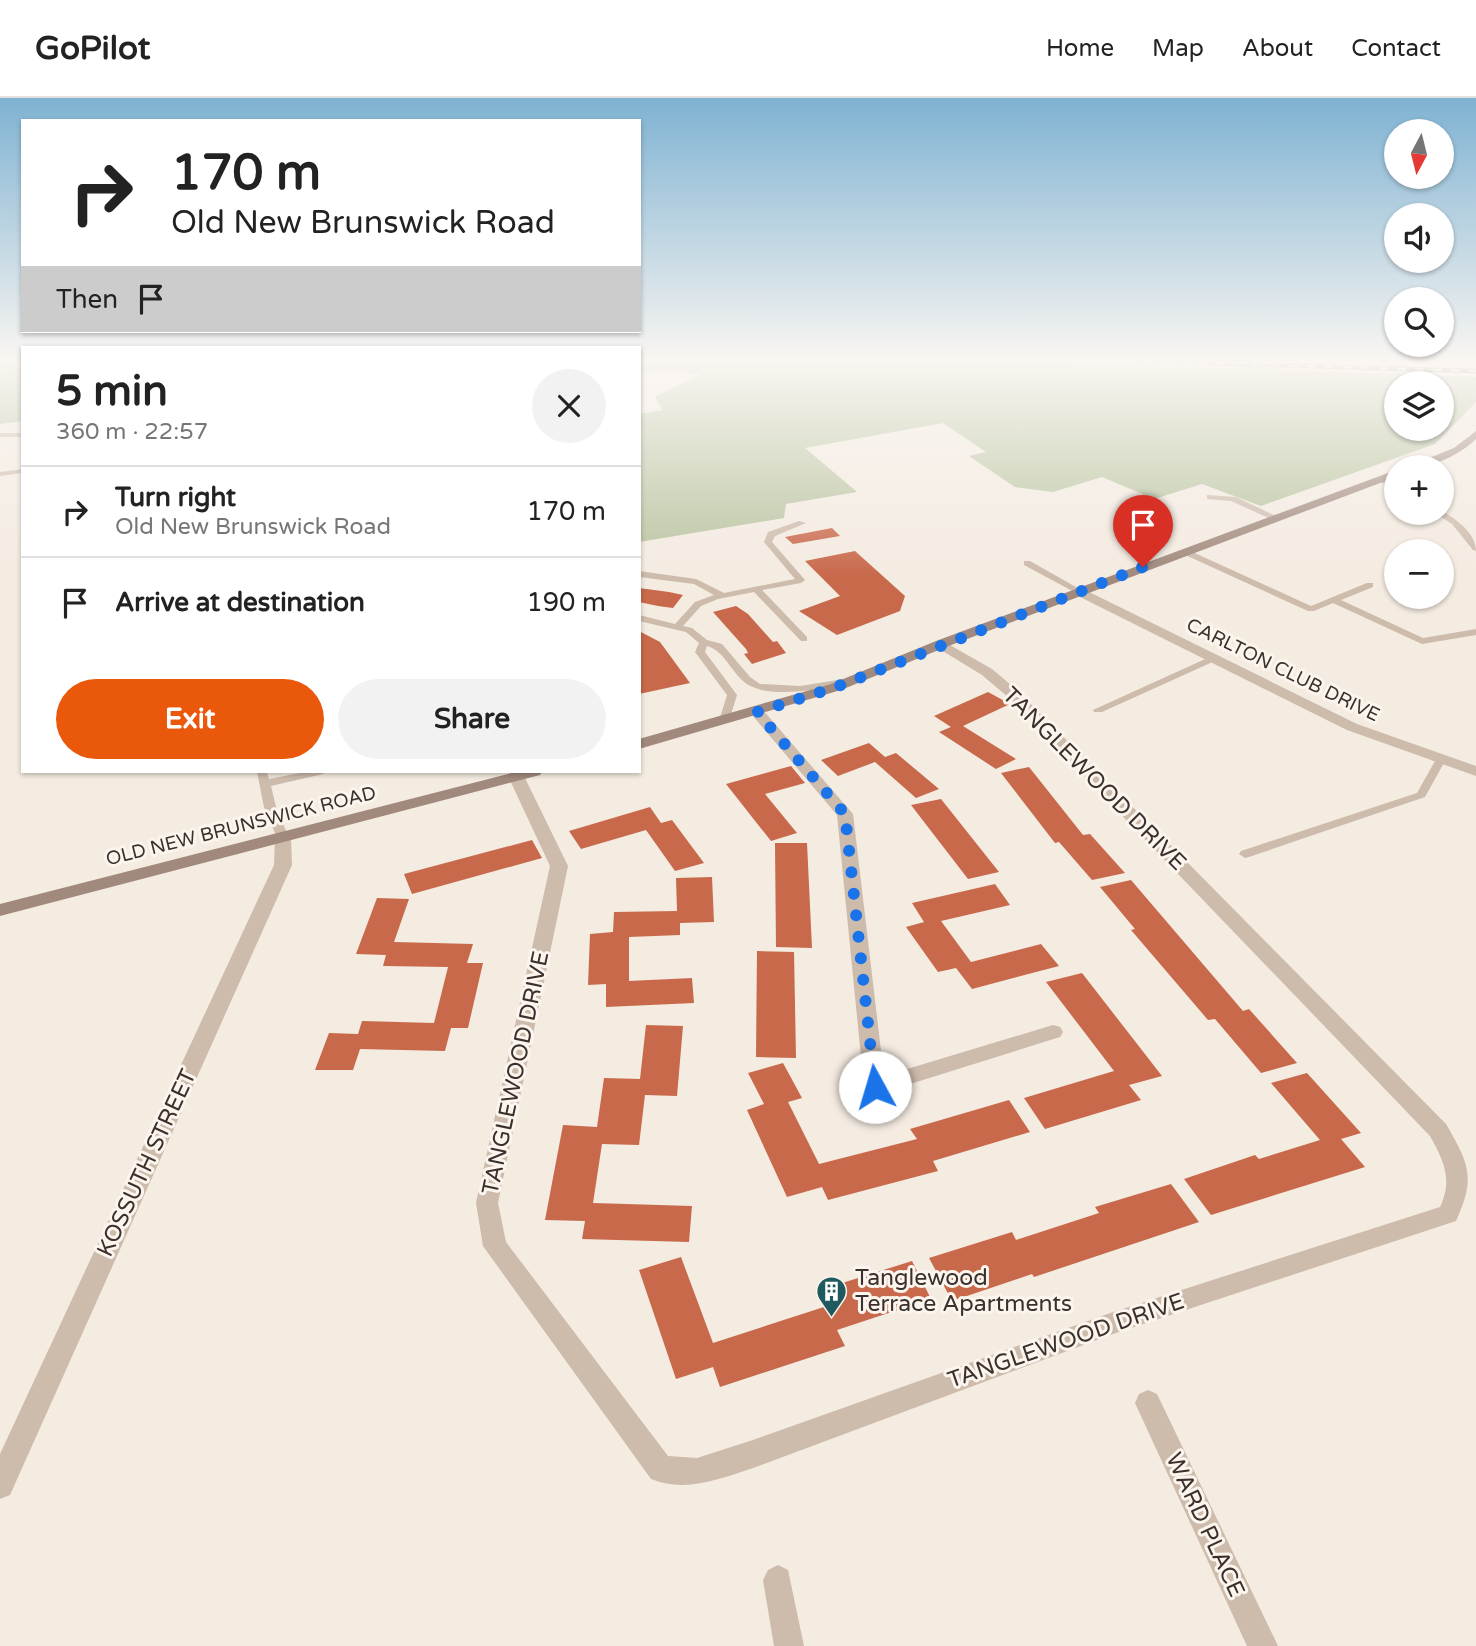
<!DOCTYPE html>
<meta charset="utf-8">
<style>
:root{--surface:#fff;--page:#f2f2f2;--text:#222;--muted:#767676;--line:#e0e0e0;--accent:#ea580c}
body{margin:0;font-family:"Varela Round",sans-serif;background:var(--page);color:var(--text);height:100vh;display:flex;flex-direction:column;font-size:26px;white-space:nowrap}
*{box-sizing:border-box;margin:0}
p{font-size:23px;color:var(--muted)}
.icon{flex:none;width:38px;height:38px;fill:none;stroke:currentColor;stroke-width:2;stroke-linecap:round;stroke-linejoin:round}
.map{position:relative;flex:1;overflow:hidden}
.panel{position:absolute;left:21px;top:248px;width:620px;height:427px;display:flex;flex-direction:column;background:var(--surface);border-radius:0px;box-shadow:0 2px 5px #0004}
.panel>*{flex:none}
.top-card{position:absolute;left:21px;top:21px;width:620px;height:214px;border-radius:0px;box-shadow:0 2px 5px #0004;background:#fff;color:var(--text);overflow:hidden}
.needle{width:46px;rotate:187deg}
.tools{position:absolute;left:1384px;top:21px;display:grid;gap:14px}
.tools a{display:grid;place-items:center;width:70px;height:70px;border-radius:50%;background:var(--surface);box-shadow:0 2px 5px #0004;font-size:35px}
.pin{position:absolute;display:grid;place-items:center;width:60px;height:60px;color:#fff;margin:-72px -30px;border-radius:50% 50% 50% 0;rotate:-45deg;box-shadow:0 0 7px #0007}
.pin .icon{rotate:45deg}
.me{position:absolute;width:77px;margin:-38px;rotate:354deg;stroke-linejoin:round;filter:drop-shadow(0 0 5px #0008)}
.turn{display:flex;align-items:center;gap:24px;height:147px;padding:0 35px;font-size:32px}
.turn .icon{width:91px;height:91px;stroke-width:2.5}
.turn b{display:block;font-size:49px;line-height:60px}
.then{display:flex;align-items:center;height:66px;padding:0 35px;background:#0003;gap:14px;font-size:26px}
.round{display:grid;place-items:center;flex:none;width:74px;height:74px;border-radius:37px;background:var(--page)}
.head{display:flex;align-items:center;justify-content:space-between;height:119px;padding:0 35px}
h1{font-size:42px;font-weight:700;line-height:52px}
.button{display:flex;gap:14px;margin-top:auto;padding:14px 35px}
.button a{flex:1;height:80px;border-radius:42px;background:var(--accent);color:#fff;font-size:28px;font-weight:700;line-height:80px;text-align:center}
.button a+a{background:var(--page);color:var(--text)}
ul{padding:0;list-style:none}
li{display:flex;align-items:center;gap:21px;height:91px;padding:0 35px;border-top:2px solid var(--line)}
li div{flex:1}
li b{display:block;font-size:26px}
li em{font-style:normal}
header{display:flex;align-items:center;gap:42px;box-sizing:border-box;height:98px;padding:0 35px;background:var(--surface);border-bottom:2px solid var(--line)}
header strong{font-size:33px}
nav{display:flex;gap:38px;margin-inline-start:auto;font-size:24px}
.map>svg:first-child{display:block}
</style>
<header>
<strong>GoPilot</strong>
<nav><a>Home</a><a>Map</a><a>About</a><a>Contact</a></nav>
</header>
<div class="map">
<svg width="1476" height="1548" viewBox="0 0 1476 1548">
<rect width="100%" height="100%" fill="#f4ebe1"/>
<path fill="#b8c4a0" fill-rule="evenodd" d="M0,262H23V323L0,326Z
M639,262H1002L1476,279V304L1435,346L1261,408L1202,386L1154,401L1102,379L1053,394L1015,389L969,358L986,354L943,325L805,350L857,394L786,406L784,420L639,444V316L663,312L655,299L701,276L639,273ZM1396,285H1442V331H1396Z"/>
<path fill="#c8694b" d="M832,430L840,438L793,446L785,439Z
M855,453L905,498L900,513L837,537L799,513L840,498L805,463Z
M639,490L669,494L683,497L673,510L658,508L639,504Z
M736,508L748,516L773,544L777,543L786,555L752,566L744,556L748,555L746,551L713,514Z
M639,533L660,544L690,585L639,596Z
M988,594L1010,606L963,628L1016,661L996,671L939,634L951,629L934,618Z
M869,645L885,659L896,655L939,691L916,700L875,664L838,678L821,662Z
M791,668L805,685L765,696L797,735L771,743L726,686Z
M1029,669L1083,737L1090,736L1125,775L1092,782L1059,744L1055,745L1001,675Z
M941,701L999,774L968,781L911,707Z
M650,709L661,725L672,722L704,765L675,773L646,732L581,751L569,733Z
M532,742L542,760L412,796L404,776Z
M775,745H807L812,850L776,849Z
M712,779L714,824L680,825V837L629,839V883L692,880L694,905L606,909V886L588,887L590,836L613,834L614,814L677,813L676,780Z
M1131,782L1243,913L1249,911L1297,965L1261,975L1215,921L1208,922L1131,832L1135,831L1100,789Z
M995,786L1010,807L941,823L971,864L1041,846L1059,868L972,891L956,870L938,874L906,829L924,824L912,805Z
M377,800L409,801L394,844L473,846L467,865H483L468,930H451L445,953L360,951L353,972H315L329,935L358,936L362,923L434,925L448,869L383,868L386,857L356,856Z
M757,853L794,854L796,960L756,959Z
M1082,875L1162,978L1129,987L1141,1002L1045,1031L1024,1000L1114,973L1046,884Z
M646,927L683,928L677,998L645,997L639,1047L602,1046L593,1105L692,1108L689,1144L582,1141L585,1123L545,1122L563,1027L597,1029L604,980L640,981Z
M783,965L802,1000L788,1004L819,1066L917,1041L910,1031L1009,1002L1030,1034L933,1063L938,1073L828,1102L822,1089L787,1099L747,1012L764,1006L748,975Z
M1307,975L1361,1035L1341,1041L1365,1069L1211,1117L1184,1081L1255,1057L1259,1061L1320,1042L1271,985Z
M1171,1086L1199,1124L1034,1179L1032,1176L952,1203L929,1160L1012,1134L1016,1142L1099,1115L1095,1109Z
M681,1159L713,1245L827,1208L820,1192L912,1163L931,1201L837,1232L845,1248L720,1289L713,1269L676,1281L639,1172Z"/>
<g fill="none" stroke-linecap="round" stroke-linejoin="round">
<path fill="#cdbbac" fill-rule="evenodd" d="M0,335H23V339H0Z
M23,371V375L0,378V374Z
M1378,379H1384L1396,387V392L1378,383Z
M1207,397L1236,399L1280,420L1273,422L1231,403L1207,401Z
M1442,413C1456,421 1476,435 1476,453L1473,452L1452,426L1435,415Z
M799,423L806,425L775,438L772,444L805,482L801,485L762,492L807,539V543H801L754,494L718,501L701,508L683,528L692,530L707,542L722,546L750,579L760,586L800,588L844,581L849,584L844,587C817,591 763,603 742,582C730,571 723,552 707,548L705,554L737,597L729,623L724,626L720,625L719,623L727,597L695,554L699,545L686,534L639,523V517L675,526L695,504L714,497L694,486L639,479V473L696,481L724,495L795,481L764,444L768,434Z
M1186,451L1311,508L1367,485H1373V489L1341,502L1423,540L1476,531V537L1422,546L1333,505L1314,513H1308L1183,456V452Z
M1024,463H1030L1083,493L1079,496L1076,495L1024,467Z
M1214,557L1219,560L1217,562L1102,614H1094L1093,612Z
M1440,660L1445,663L1425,699L1249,759L1245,760L1239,756L1241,753L1417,695L1435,663Z
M257,674H267L269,681L305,674H325L323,676L271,688L276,709L289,740L287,743H279L277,740L264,709Z"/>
<path fill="#cdbbac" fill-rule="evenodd" d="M1079,489L1357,626L1476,668V678L1347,632L1074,496L1073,493Z
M941,542L992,571L1018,593L1446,1026C1469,1066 1476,1079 1456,1123L1113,1236L753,1370C719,1381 686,1395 651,1381L483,1148L476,1105L550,768L508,678L510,675L518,674L524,678L568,768L498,1105L506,1144L668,1358L697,1360L753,1342L1113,1214L1440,1109C1453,1082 1444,1063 1430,1038L1008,599L982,577L936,549V543Z
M757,610L762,611L853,716L884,978L1053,927L1060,929L1063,934L1060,939L875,997L868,995L864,989L837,717L752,617L750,614Z
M283,735L291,740L292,767L10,1397L0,1401V1356L274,767L275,740Z
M1148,1292L1157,1296L1278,1548H1247L1135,1305L1139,1296Z
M778,1467L788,1472L804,1548H774L763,1482L768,1472Z"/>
<path fill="#a18a7d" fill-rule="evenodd" d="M1476,333V341C1458,358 1432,370 1407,369L1454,350Z
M1396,372V379L946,549L841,592L639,651V641L831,586L936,543Z
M516,674H542L540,677L0,818V806Z"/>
<defs>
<path id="rail" d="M1109,262L1476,273"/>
</defs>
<use href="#rail" stroke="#3b302b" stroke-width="4.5"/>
<use href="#rail" stroke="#fbf5ee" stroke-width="2.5" stroke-dasharray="9" stroke-linecap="butt"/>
</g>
<linearGradient id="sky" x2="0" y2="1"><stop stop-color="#7eb2d2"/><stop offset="0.55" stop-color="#faf6f2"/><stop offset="1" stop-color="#faf6f2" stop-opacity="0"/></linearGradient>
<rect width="1476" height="478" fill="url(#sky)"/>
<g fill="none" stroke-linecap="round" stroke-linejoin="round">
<path stroke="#1a73e8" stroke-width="12" stroke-dasharray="0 21.6" d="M875,989L845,716L757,614L836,589L1143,469"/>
</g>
<defs>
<symbol id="building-pin" viewBox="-11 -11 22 30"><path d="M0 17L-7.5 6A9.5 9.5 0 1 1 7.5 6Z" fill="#1f5a5e" stroke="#fbf5ee"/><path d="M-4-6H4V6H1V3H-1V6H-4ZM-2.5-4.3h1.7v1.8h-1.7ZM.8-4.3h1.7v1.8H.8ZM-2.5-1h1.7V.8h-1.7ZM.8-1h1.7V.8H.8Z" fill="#fff"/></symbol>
</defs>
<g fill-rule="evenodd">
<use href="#building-pin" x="814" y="1176" width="35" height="47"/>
</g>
<g text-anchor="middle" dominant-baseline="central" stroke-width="6" stroke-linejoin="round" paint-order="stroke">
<g font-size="19" fill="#3b302b" stroke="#fbf5ee">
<text transform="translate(1283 572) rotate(26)">CARLTON CLUB DRIVE</text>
<text transform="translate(241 728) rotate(-14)">OLD NEW BRUNSWICK ROAD</text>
</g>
<g font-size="23" fill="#3b302b" stroke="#fbf5ee">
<text transform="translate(1094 681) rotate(45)">TANGLEWOOD DRIVE</text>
<text transform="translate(516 975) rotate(-78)">TANGLEWOOD DRIVE</text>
<text transform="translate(147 1065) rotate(-65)">KOSSUTH STREET</text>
<text transform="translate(1066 1243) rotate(-19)">TANGLEWOOD DRIVE</text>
<text transform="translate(1205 1427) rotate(65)">WARD PLACE</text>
</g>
<g font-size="23" fill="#3b302b" stroke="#fbf5ee" text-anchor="start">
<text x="855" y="1180">Tanglewood<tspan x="855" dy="26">Terrace Apartments</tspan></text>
</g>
</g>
</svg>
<div class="tools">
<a><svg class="needle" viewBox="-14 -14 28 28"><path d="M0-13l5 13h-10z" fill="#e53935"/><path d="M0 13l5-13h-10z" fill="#767676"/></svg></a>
<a><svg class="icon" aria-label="sound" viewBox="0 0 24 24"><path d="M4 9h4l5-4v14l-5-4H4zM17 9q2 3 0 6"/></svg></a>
<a><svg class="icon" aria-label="search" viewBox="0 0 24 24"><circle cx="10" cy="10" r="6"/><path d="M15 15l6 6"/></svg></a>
<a><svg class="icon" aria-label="layers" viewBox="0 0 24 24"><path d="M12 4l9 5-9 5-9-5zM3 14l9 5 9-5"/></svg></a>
<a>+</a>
<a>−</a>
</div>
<div class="pin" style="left:1143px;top:469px;background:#d93025"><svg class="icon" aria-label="arrive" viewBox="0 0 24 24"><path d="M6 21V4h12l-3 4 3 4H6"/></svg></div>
<svg class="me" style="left:875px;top:989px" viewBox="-20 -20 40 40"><circle r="19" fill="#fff"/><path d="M0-13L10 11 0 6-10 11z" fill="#1a73e8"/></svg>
<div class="top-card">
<div class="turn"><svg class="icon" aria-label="right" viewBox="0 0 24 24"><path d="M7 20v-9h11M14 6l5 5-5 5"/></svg><div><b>170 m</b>Old New Brunswick Road</div></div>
<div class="then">Then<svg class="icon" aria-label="arrive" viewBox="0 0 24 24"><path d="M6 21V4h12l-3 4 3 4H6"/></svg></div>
</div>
<section class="panel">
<div class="head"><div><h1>5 min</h1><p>360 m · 22:57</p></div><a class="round"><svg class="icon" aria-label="close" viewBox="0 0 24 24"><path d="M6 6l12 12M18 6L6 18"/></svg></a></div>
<ul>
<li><svg class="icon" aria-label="right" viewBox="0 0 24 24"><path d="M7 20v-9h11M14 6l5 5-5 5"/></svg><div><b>Turn right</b><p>Old New Brunswick Road</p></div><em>170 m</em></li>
<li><svg class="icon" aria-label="arrive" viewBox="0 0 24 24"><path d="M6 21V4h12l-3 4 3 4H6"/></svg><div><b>Arrive at destination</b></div><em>190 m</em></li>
</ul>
<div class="button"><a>Exit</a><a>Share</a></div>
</section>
</div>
